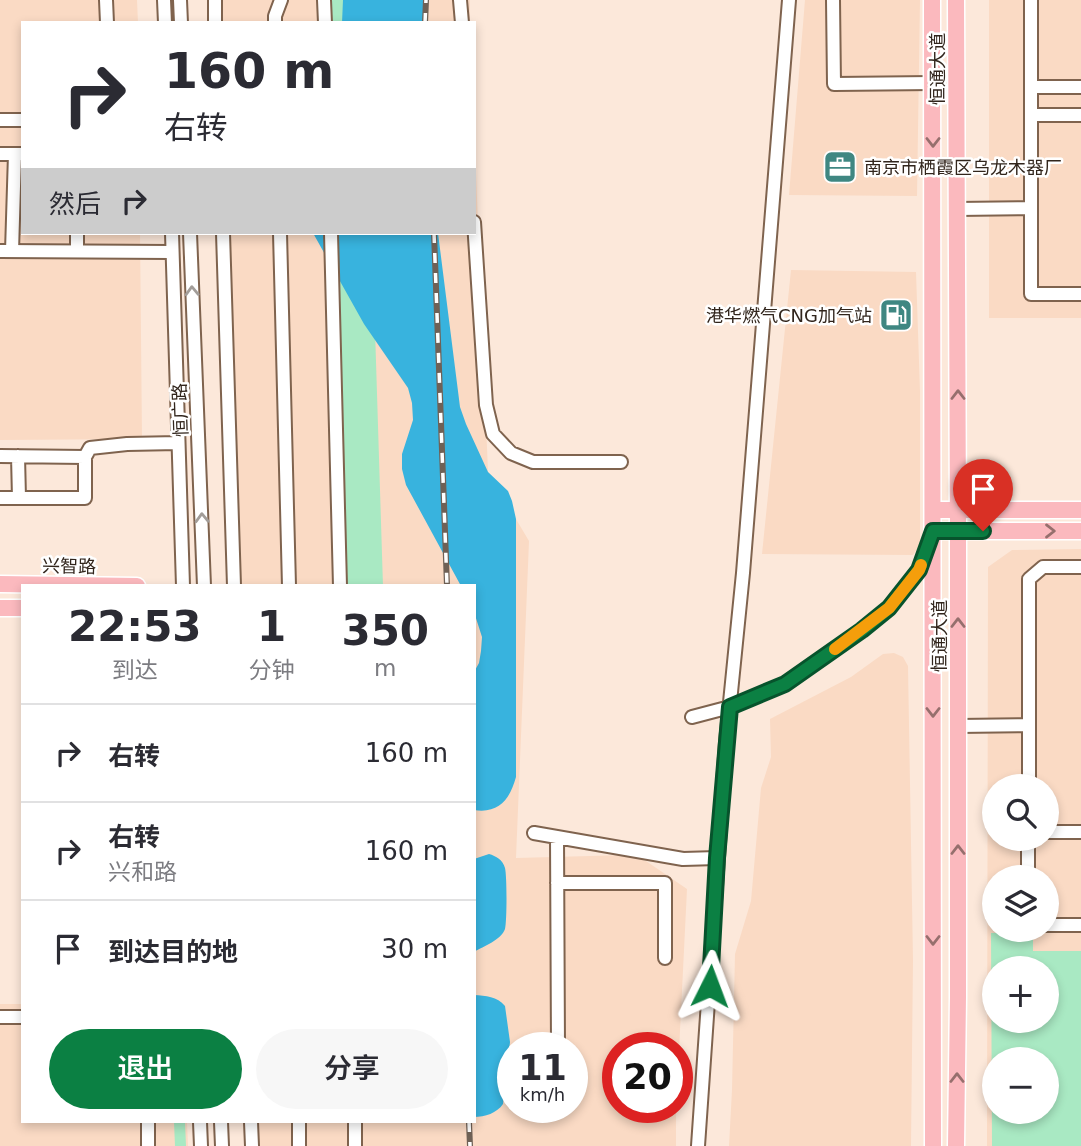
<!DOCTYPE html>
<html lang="zh">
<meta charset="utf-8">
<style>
:root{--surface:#fff;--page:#f7f7f7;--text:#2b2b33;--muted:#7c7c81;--line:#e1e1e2;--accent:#0b8043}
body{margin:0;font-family:"DejaVu Sans","Noto Sans SC",sans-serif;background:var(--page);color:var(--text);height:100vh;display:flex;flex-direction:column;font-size:26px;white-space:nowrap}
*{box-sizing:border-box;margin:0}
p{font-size:23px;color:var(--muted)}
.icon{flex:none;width:38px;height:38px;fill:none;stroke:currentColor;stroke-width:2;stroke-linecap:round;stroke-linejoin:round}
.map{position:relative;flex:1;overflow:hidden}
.side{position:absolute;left:21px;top:584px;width:455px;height:539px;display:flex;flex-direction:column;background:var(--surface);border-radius:0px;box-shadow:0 4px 10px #0003}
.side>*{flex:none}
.top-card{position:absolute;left:21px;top:21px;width:455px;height:214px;border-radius:0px;box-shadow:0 4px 10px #0003;background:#fff;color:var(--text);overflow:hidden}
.tools{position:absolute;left:982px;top:774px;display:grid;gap:14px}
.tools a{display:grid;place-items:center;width:77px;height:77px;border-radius:50%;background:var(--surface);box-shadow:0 4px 10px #0003;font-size:35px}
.speed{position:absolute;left:497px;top:1032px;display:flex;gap:14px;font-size:35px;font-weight:700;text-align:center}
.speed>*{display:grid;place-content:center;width:91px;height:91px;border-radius:50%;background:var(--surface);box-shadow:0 4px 10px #0003;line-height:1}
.speed small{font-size:18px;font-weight:400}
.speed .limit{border:10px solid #d22;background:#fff;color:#111}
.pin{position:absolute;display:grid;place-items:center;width:60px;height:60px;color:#fff;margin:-72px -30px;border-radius:50% 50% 50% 0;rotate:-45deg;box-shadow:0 0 7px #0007}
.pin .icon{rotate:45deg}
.me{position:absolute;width:77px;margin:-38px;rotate:3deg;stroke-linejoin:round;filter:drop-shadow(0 0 5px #0008)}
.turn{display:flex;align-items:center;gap:24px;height:147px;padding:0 28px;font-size:32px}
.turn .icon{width:91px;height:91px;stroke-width:2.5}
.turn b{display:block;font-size:49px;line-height:60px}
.then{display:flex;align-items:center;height:66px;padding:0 28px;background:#0003;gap:14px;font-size:26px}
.eta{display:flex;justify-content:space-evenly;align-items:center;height:119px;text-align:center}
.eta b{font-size:42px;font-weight:600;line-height:49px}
.cta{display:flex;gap:14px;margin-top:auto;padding:14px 28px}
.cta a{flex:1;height:80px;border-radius:42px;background:var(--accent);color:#fff;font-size:28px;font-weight:600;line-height:80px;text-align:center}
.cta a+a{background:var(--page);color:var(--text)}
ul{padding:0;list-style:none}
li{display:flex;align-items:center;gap:21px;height:98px;padding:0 28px;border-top:2px solid var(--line)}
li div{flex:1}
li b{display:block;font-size:26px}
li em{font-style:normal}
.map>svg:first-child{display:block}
</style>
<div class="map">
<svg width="1081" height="1146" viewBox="0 0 1081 1146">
<rect width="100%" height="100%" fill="#fce8da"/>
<path fill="#fadac4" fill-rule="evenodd" d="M0,0H137L138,23H23V233H140L142,439L0,440Z
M209,0H470V23H210Z
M805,0H920L917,196L789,195Z
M989,0H1081V318H989Z
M474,123L488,472L529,541L516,858L627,855L646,861L687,889L677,1092V1048H618V1108H676V1146H245L244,1122H474V586H229L218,233H474ZM513,1048H572V1108H513Z
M791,270L916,272L920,392V545L913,555L762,554Z
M1081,549V1146H987L988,567L1012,550ZM994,786H1046V838H994ZM994,877H1046V929H994ZM994,968H1046V1020H994ZM994,1059H1046V1111H994Z
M894,653L903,657L908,666L913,960L911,1146H729L732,1090L735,954L751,901L761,788L771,757L770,719L851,677L883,654Z
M0,1004H23V1122H187L188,1146H0Z"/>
<path fill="#a9e9c3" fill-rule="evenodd" d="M332,0H364L365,23H332Z
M338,233H372L383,586H347Z
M1033,932V951H1081V1146H992L991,933ZM994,968H1046V1020H994ZM994,1059H1046V1111H994Z
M174,1122H185L186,1146H175Z"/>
<path fill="#38b3de" d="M343,0H425L426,23H342Z
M313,233H438L460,407L466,424L488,472L508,491L512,501L516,519V777C510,799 499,814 474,810V672L479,663L481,651L482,637L474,612V586H461L406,485L402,469V454L413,420L412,403L408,388L364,324Z
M489,854C496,856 503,860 505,868C507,876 507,921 505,929C501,940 484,946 474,952V859Z
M474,995C486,996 497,996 505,1006L510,1042L503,1104C497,1113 485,1117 474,1117Z"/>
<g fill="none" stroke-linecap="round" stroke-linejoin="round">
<defs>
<path id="minor" d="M106,0L107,23
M164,0L165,23
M180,0L181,23
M215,0V23
M324,0L325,23
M460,0L462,23
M833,0L834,84L933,83
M1031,0V294H1081
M275,23V16L281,0
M1031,87H1081
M1031,115H1081
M0,120H23
M0,154H22
M957,209L1031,208
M474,222L486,405L493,434L511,453L533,462H621
M77,233V251
M172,233L183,586
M190,233L204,586
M223,233L234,586
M280,233L289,586
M331,233L340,586
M0,251L172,252
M12,251L15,154
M0,456L85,457
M18,456L19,498
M0,498H85V457L90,448L127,444L178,443
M692,717L730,707L785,684L862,630L889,608L919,570L930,540
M958,726L1029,725
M1029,786V579L1043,567H1081
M1046,832H1081
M534,833L683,859L717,858
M557,837L558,1048
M1028,877V838
M557,883H665V958
M1046,925H1081
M0,1017H23
M148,1122V1146
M200,1122L201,1146
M221,1122L222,1146
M251,1122L252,1146
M299,1122V1146
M355,1122V1146
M698,1146L726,742L743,573L789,0"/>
<path id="major" d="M932,0L933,1146
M933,510H1081
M933,531H1081
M0,584L137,586
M0,608H23
M956,1146L958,997V531L956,0"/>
</defs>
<use href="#minor" stroke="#7f634e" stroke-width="16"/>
<use href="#major" stroke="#fff" stroke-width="19"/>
<use href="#minor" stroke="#fff" stroke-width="12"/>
<use href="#major" stroke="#fbb9be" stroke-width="16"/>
<defs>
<path id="rail" d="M425,23L426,0
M434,233L447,586
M469,1122L470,1146"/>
</defs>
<use href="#rail" stroke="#6f6156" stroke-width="6"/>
<use href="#rail" stroke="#fff" stroke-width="3.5" stroke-dasharray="10" stroke-linecap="butt"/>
</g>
<defs><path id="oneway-chevron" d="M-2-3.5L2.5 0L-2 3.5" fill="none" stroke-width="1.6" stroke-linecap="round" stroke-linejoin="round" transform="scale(1.75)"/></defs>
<g stroke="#966f6d">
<use href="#oneway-chevron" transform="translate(933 142) rotate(90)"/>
<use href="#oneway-chevron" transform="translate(958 395) rotate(-90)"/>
<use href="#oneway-chevron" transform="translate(1050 531)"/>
<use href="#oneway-chevron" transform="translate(958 623) rotate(-90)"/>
<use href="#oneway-chevron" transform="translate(933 712) rotate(90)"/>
<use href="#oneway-chevron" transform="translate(958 850) rotate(-90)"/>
<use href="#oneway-chevron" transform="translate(933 940) rotate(90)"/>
<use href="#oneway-chevron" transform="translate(957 1078) rotate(-90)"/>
</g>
<g stroke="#a29d99">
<use href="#oneway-chevron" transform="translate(192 291) rotate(-92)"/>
<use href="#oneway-chevron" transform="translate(202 518) rotate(-92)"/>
</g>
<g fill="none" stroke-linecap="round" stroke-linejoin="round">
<defs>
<path id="route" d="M710,986L717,858L730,707L785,684L862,630L889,608L919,570L933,531H983"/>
</defs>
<use href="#route" stroke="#07532c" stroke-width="18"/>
<use href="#route" stroke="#0b8043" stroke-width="12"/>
<path stroke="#f59e0b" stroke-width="12" d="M835,649L889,608L919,570L921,565"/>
</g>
<defs>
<symbol id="office-square" viewBox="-11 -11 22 22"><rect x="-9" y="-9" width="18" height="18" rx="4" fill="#3f8782" stroke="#fff"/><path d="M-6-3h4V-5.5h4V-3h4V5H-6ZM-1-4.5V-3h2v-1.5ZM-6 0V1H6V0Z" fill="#fff"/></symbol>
<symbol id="fuel-square" viewBox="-11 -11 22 22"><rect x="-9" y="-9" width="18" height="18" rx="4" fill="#3f8782" stroke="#fff"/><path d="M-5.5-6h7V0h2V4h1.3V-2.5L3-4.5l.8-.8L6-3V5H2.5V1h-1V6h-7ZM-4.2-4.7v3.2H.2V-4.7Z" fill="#fff"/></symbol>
</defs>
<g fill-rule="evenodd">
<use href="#office-square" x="821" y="148" width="38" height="38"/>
<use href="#fuel-square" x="877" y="296" width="38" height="38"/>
</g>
<g text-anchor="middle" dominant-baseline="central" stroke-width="5" stroke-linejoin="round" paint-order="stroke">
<g font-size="18" fill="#31251c" stroke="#fff">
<text transform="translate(937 69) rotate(-90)">恒通大道</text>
<text transform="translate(180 410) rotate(-92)">恒广路</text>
<text transform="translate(69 566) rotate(1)">兴智路</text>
<text transform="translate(939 636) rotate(-90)">恒通大道</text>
</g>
<g font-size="18" fill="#31251c" stroke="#fff" text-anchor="start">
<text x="864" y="167">南京市栖霞区乌龙木器厂</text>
<text x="872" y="315" text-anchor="end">港华燃气CNG加气站</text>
</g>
</g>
</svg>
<div class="tools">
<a><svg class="icon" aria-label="search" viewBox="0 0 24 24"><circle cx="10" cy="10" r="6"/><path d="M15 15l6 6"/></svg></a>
<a><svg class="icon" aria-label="layers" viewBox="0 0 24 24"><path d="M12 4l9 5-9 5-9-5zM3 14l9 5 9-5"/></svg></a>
<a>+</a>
<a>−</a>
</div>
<div class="speed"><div>11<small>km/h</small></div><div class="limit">20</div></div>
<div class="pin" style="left:983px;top:531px;background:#d93025"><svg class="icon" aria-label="arrive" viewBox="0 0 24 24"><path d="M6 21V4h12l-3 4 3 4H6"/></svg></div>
<svg class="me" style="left:710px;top:986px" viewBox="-20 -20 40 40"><path d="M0-17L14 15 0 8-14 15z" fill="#0b8043" stroke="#fff" stroke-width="4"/></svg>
<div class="top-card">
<div class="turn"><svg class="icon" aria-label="right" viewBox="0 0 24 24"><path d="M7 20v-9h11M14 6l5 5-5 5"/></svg><div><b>160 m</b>右转</div></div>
<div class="then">然后<svg class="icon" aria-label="right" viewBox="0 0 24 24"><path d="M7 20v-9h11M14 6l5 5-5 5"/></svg></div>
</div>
<section class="side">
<div class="eta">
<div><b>22:53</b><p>到达</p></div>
<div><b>1</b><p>分钟</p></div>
<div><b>350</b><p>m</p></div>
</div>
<ul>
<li><svg class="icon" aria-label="right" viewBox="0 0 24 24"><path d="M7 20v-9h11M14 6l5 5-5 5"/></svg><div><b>右转</b></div><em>160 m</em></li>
<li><svg class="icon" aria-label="right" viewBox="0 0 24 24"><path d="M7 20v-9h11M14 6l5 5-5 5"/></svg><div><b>右转</b><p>兴和路</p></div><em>160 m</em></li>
<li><svg class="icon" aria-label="arrive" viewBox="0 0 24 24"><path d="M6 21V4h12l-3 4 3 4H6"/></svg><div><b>到达目的地</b></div><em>30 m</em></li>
</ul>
<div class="cta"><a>退出</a><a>分享</a></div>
</section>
</div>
